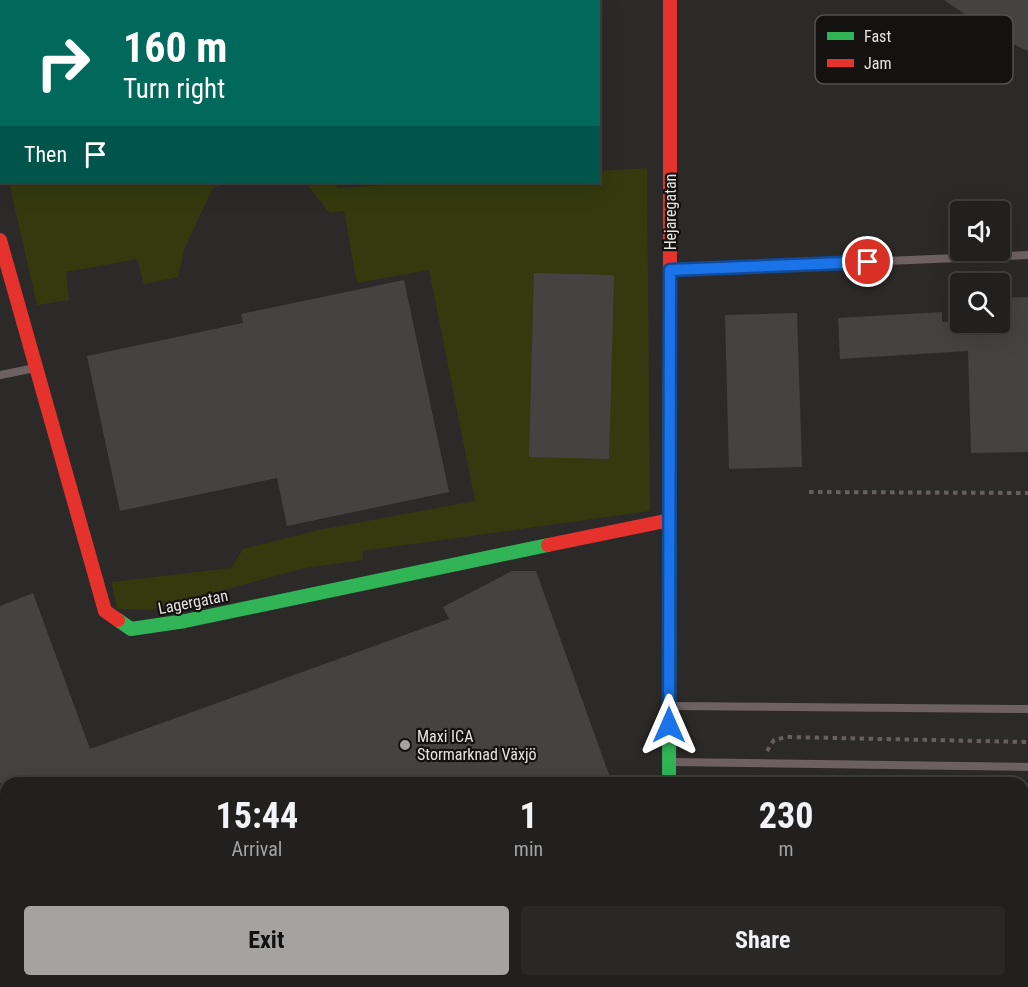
<!DOCTYPE html>
<meta charset="utf-8">
<style>
:root{--surface:#21201e;--page:#292827;--text:#f1f3f6;--muted:#a2a3a4;--line:#3e3e3c;--accent:#a5a3a2}
body{margin:0;font-family:"Roboto Condensed",sans-serif;background:var(--page);color:var(--text);height:100vh;display:flex;flex-direction:column;font-size:22px;white-space:nowrap}
*{box-sizing:border-box;margin:0}
p{font-size:20px;color:var(--muted)}
.icon{flex:none;width:33px;height:33px;fill:none;stroke:currentColor;stroke-width:2;stroke-linecap:round;stroke-linejoin:round}
.map{position:relative;flex:1;overflow:hidden}
.side{position:absolute;left:0px;top:777px;width:1029px;height:210px;display:flex;flex-direction:column;background:var(--surface);border-radius:18px 18px 0 0;box-shadow:0 6px 24px #0002,0 0 0 2px var(--line)}
.side>*{flex:none}
.hud{position:absolute;left:0px;top:0px;width:600px;height:183px;box-shadow:0 6px 24px #0002,0 0 0 2px var(--line);background:#00695c;color:#fff;overflow:hidden}
.tools{position:absolute;left:950px;top:201px;display:grid;gap:12px}
.tools a{display:grid;place-items:center;width:60px;height:60px;border-radius:6px;background:var(--surface);box-shadow:0 6px 24px #0002,0 0 0 2px var(--line);font-size:30px}
.pin{position:absolute;display:grid;place-items:center;width:51px;height:51px;color:#fff;margin:-26px;border:3px solid #fff;border-radius:50%;box-shadow:0 2px 6px #0007}
.me{position:absolute;width:66px;margin:-33px;rotate:0deg;stroke-linejoin:round;filter:drop-shadow(0 0 4px #0008)}
.turn{display:flex;align-items:center;gap:21px;height:126px;padding:0 24px;font-size:27px}
.turn .icon{width:78px;height:78px;stroke-width:2.5}
.turn b{display:block;font-size:42px;line-height:51px}
.then{display:flex;align-items:center;height:57px;padding:0 24px;background:#0003;gap:12px;font-size:22px}
.eta{display:flex;justify-content:space-evenly;align-items:center;height:102px;text-align:center}
.eta b{font-size:36px;font-weight:700;line-height:42px}
.action{display:flex;gap:12px;margin-top:auto;padding:12px 24px}
.action a{flex:1;height:69px;border-radius:6px;background:var(--accent);color:#111;font-size:24px;font-weight:700;line-height:69px;text-align:center}
.action a+a{background:var(--page);color:var(--text)}
.map>svg:first-child{display:block}
</style>
<div class="map">
<svg width="1028" height="987" viewBox="0 0 1028 987">
<rect width="100%" height="100%" fill="#2c2a28"/>
<path fill="#343a0d" d="M647,168L650,511L362,551L363,560L305,568L149,610L117,609L112,582L231,568L243,549L323,529L475,501L429,270L357,283L344,211L330,213L305,182H333L338,188L440,182H598L599,171Z
M9,182H229L213,188L185,247L178,277L144,284L137,259L66,272L69,300L37,305Z"/>
<path fill="#454342" d="M944,0H1028V51L1000,38Z
M534,273L614,275L609,459L529,457Z
M404,280L449,492L287,526L277,478L120,511L87,356L243,323L241,314Z
M1028,297V452L971,453L968,351L840,359L838,318L942,312V322H999V298Z
M797,313L802,467L729,469L725,315Z
M512,571H536L612,783H0V606L33,593L90,749L449,619L443,607Z"/>
<g fill="none" stroke-linecap="round" stroke-linejoin="round">
<path stroke="#685e5e" stroke-width="4" stroke-dasharray="4.5 4.5" stroke-linecap="butt" d="M809,492L1028,493
M767,751L774,740L787,737L1028,742
M749,783L755,776
M1023,906L1028,910
M644,987V981"/>
<path stroke="#6f6163" stroke-width="8" d="M671,270L1028,255
M0,375L35,368
M670,706L1028,709
M672,762L1028,767
M280,987L296,981
M705,987V981"/>
<path stroke="#6f6163" stroke-width="16" d="M668,981V987"/>
<path stroke="#30b455" stroke-width="14" d="M118,620L131,629L185,621L548,545
M669,783L670,306"/>
<path stroke="#e5322d" stroke-width="14" d="M0,240L105,611L118,620
M670,306V0
M548,545L670,520"/>
</g>
<g fill="none" stroke-linecap="round" stroke-linejoin="round">
<defs>
<path id="route" d="M669,725L670,270L868,262"/>
</defs>
<use href="#route" stroke="#114b97" stroke-width="15"/>
<use href="#route" stroke="#1a73e8" stroke-width="10"/>
</g>
<circle fill="#a5a3a2" stroke="#141211" stroke-width="2" cx="405" cy="745" r="6"/>
<g text-anchor="middle" dominant-baseline="central" stroke-width="4.5" stroke-linejoin="round" paint-order="stroke">
<g font-size="16" fill="#e6e4e3" stroke="#141211">
<text transform="translate(670 212) rotate(-90)">Hejaregatan</text>
<text transform="translate(193 602) rotate(-11)">Lagergatan</text>
</g>
<g font-size="16" fill="#e6e4e3" stroke="#141211" text-anchor="start">
<text x="417" y="736">Maxi ICA<tspan x="417" dy="18">Stormarknad Växjö</tspan></text>
</g>
</g>
<rect x="815" y="15" width="198" height="69" rx="9" fill="#141211" stroke="#535150" stroke-width="1.5"/>
<rect x="827" y="32" width="27" height="8" fill="#30b455"/>
<rect x="827" y="59" width="27" height="8" fill="#e5322d"/>
<g font-size="16" fill="#e6e4e3">
<text x="864" y="42">Fast</text>
<text x="864" y="69">Jam</text>
</g>
</svg>
<div class="tools">
<a><svg class="icon" aria-label="sound" viewBox="0 0 24 24"><path d="M4 9h4l5-4v14l-5-4H4zM17 9q2 3 0 6"/></svg></a>
<a><svg class="icon" aria-label="search" viewBox="0 0 24 24"><circle cx="10" cy="10" r="6"/><path d="M15 15l6 6"/></svg></a>
</div>
<div class="pin" style="left:868px;top:262px;background:#d93025"><svg class="icon" aria-label="arrive" viewBox="0 0 24 24"><path d="M6 21V4h12l-3 4 3 4H6"/></svg></div>
<svg class="me" style="left:669px;top:725px" viewBox="-20 -20 40 40"><path d="M0-17L14 15 0 8-14 15z" fill="#1a73e8" stroke="#fff" stroke-width="4"/></svg>
<div class="hud">
<div class="turn"><svg class="icon" aria-label="right" viewBox="0 0 24 24"><path d="M7 20v-9h11M14 6l5 5-5 5"/></svg><div><b>160 m</b>Turn right</div></div>
<div class="then">Then<svg class="icon" aria-label="arrive" viewBox="0 0 24 24"><path d="M6 21V4h12l-3 4 3 4H6"/></svg></div>
</div>
<section class="side">
<div class="eta">
<div><b>15:44</b><p>Arrival</p></div>
<div><b>1</b><p>min</p></div>
<div><b>230</b><p>m</p></div>
</div>
<div class="action"><a>Exit</a><a>Share</a></div>
</section>
</div>
